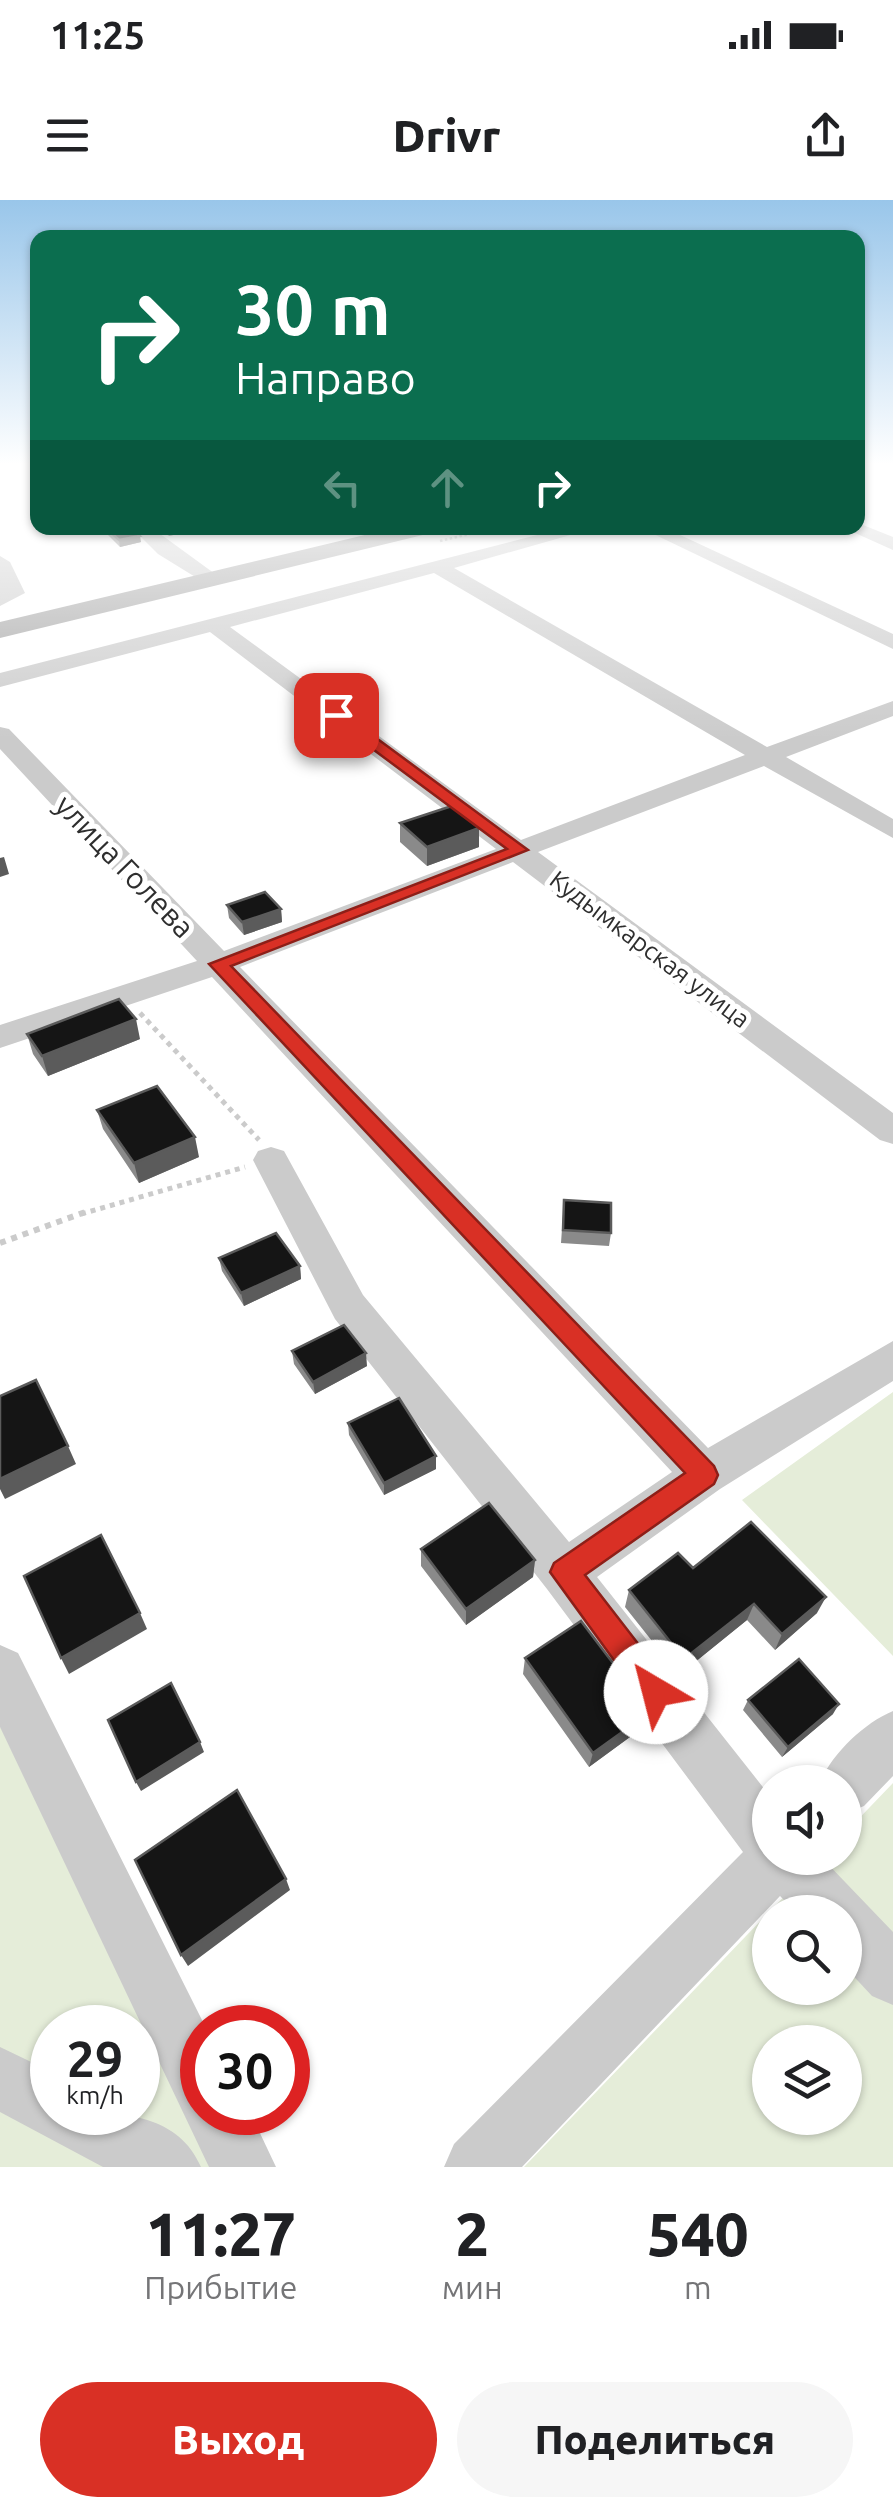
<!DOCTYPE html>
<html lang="ru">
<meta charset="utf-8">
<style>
:root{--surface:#fff;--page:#f6f6f6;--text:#202124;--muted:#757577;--accent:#d93025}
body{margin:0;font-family:Ubuntu,sans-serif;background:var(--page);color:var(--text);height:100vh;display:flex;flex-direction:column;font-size:38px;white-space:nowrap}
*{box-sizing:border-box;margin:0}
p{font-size:32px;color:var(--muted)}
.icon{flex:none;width:55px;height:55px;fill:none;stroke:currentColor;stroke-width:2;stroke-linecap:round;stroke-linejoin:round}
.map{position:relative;height:1967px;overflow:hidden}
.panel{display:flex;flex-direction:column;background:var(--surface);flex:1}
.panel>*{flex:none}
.guide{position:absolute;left:30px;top:30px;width:835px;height:305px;border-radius:20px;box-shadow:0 2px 8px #0004;background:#0b6e4f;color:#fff;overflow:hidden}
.tools{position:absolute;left:752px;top:1565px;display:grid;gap:20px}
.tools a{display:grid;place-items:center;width:110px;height:110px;border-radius:50%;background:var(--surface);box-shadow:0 2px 8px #0004;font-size:50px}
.speed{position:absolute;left:30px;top:1805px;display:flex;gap:20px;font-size:50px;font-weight:700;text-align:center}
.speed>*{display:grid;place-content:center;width:130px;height:130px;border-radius:50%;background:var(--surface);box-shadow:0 2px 8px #0004;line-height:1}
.speed small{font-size:25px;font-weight:400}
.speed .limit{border:15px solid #d22;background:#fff;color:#111}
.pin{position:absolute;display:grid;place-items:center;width:85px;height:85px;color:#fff;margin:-42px;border-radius:20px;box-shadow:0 5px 15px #0006}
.me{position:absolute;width:110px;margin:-55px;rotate:323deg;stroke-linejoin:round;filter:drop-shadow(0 0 8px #0008)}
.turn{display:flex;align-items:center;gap:35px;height:210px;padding:0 40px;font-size:45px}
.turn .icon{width:130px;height:130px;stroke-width:2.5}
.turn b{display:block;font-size:70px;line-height:85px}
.lanes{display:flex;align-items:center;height:95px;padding:0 40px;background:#0003;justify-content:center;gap:50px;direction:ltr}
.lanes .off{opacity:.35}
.eta{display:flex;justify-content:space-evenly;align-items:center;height:170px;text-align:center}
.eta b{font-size:60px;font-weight:800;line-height:70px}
.cta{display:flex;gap:20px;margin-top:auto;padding:20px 40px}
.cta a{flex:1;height:115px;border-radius:60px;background:var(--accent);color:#fff;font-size:40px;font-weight:800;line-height:115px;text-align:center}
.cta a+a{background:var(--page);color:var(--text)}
.status{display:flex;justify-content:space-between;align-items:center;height:70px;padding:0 50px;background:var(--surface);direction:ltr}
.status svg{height:28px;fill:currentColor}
header{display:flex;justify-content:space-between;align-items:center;height:130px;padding:0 40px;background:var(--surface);font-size:45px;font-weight:800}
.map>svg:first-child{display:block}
</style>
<div class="status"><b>11:25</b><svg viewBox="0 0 49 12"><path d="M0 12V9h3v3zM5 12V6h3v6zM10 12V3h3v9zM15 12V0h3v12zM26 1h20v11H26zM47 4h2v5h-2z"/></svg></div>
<header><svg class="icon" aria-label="menu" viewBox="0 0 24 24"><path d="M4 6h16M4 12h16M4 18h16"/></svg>Drivr<svg class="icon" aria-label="share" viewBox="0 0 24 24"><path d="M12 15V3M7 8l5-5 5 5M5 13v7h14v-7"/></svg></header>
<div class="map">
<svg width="893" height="1967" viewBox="0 0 893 1967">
<rect width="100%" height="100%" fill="#fff"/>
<path fill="#e5edd9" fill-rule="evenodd" d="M893,1192V1456L742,1300Z
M0,1526L210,1967H0ZM52,1828H138V1912H52Z
M893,1583V1967H524L821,1658H845V1633ZM770,1712H845V1788H770ZM770,1842H845V1918H770Z"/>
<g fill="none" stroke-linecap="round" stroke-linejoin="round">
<path stroke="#cbcbcb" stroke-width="2.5" stroke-dasharray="2.5 2.5" stroke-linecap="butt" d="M440,341L495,328"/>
<path stroke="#cbcbcb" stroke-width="5" stroke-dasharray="5 5" stroke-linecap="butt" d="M140,813L259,940
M81,1014L245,967"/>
<path stroke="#cbcbcb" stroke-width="6" stroke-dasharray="6 6" stroke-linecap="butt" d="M0,1043L88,1011"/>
<path fill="#cbcbcb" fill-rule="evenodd" d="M858,323L893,337V350L844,328H858Z
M132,328H152L222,379L212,385L205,383L158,354Z
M564,328H595L454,368L767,547L893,501V516L786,557L893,619V638L764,566L538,652L893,913V944L880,940L513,662L240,767L708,1248L893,1141V1181L720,1289L597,1377L770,1596V1658H822L893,1732V1805L872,1796L845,1767V1712H796L780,1696L522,1967H444L454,1944L743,1652L547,1389L335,1119L253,960L258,951L271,947L284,951L363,1095L569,1342L672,1272L212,777L0,848V825L197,761L0,549V527L9,529L224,751L496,649L210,432L0,487V473ZM434,373L745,555L521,640L230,427Z
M641,328H665L893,434V449Z
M0,356L10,362L25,393L0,406Z
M0,1445L18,1453L206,1828H202V1912H250L276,1967H209L0,1527Z
M893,1511V1576L864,1606L845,1614V1582H820C832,1554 864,1523 893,1511Z
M0,1847L52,1872V1912C107,1912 176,1908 201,1967H103L0,1912Z"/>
<path fill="#a6a6a6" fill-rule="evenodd" d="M394,328H434L431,333L0,438V422Z"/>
</g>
<path fill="#8a8a8a" d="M101,328H132L141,342L120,347Z
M157,328H195V330L169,336Z
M400,623L479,628V647L427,666L400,642Z
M227,705L281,709L282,722L244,735L229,718Z
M27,834L140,839L48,876L33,854Z
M97,910L199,957L139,983L103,929Z
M564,1000L611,1033L609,1046L561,1043Z
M219,1058L300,1066L301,1079L244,1106L222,1071Z
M292,1151L367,1166L315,1194L294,1164Z
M348,1223L436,1269L384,1295L349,1235Z
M421,1349L535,1360L533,1377L466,1425L421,1366Z
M693,1368L817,1413L775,1450L747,1420L679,1475L625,1407L629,1390Z
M525,1458L645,1526L589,1567L523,1474Z
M748,1500L833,1514L782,1557L743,1510Z"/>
<path fill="#5b5b5b" d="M176,328H195V330L169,336L168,329Z
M140,336L141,342L120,347L119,340Z
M479,628V647L427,666V647Z
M4,657L9,674L0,677V658Z
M281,709L282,722L244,735L242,722Z
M136,819L140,839L48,876L42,856Z
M195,937L199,957L139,983L134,963Z
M300,1066L301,1079L244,1106L241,1093Z
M366,1153L367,1166L315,1194L313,1182Z
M68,1246L76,1264L5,1299L0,1289V1279Z
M436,1256V1269L384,1295V1283Z
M535,1360L533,1377L466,1425V1409Z
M826,1397L817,1413L775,1450L782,1434Z
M754,1404L747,1420L679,1475L684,1459Z
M140,1413L147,1429L69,1474L61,1458Z
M839,1504L833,1514L782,1557L788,1547Z
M650,1512L645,1526L589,1567L593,1553Z
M200,1542L204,1552L141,1591L136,1582Z
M286,1679L290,1690L188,1766L181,1755Z"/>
<path fill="#151515" stroke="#5b5b5b" stroke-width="2.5" d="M106,328H132L140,336L119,340Z
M452,606L479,628L427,647L400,623Z
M265,692L281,709L242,722L227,705Z
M119,799L136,819L42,856L27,834Z
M157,886L195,937L134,963L97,910Z
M564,1000L611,1003V1033L563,1030Z
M276,1033L300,1066L241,1093L219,1058Z
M344,1125L366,1153L313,1182L292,1151Z
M36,1180L68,1246L0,1279V1196Z
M399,1198L436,1256L384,1283L348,1223Z
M489,1303L535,1360L466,1409L421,1349Z
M751,1322L826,1397L782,1434L754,1404L684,1459L629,1390L678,1353L693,1368Z
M101,1335L140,1413L61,1458L24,1376Z
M581,1421L650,1512L593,1553L525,1458Z
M799,1459L839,1504L788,1547L748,1500Z
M171,1483L200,1542L136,1582L108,1520Z
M237,1590L286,1679L181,1755L135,1660Z"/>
<linearGradient id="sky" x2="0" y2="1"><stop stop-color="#99c6ea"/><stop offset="0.49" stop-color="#fff"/><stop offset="1" stop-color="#fff" stop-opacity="0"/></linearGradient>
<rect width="893" height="539" fill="url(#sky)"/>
<path fill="#d93025" stroke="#8d1f18" stroke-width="2.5" d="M331,512H341L528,650L231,766L714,1266L718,1275L714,1284L585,1375L667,1481L671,1492L667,1503L656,1507L645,1503L550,1372L554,1363L685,1273L209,764L507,649L331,518Z"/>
<g text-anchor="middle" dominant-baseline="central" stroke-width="10" stroke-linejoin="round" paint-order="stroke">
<g font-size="25" fill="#2e2e2e" stroke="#fff">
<text transform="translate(650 749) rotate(37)">Кудымкарская улица</text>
</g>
<g font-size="30" fill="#2e2e2e" stroke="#fff">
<text transform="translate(125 666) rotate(46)">улица Голева</text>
</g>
</g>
</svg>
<div class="tools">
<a><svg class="icon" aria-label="sound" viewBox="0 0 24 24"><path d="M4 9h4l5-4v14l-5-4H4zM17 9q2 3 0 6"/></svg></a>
<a><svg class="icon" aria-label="search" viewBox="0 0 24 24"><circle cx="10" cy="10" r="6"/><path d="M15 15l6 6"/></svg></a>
<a><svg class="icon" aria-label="layers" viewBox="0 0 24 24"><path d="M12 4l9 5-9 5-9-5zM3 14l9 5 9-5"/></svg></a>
</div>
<div class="speed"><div>29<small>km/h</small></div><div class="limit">30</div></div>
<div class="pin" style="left:336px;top:515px;background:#d93025"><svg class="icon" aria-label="arrive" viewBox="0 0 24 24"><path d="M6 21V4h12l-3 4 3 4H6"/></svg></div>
<svg class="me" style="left:656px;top:1492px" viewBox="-20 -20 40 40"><circle r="19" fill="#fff"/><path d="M0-13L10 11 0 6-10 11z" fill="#d93025"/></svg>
<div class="guide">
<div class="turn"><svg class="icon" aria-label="right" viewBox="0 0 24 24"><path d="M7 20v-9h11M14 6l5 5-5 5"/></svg><div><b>30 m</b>Направо</div></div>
<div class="lanes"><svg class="icon off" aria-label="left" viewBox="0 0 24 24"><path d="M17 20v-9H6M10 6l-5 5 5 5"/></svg><svg class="icon off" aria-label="ahead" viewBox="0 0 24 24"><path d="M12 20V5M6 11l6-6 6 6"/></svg><svg class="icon" aria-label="right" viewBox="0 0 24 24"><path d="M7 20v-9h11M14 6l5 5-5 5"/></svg></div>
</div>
</div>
<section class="panel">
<div class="eta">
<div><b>11:27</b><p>Прибытие</p></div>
<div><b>2</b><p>мин</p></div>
<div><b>540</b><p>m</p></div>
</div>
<div class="cta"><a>Выход</a><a>Поделиться</a></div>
</section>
